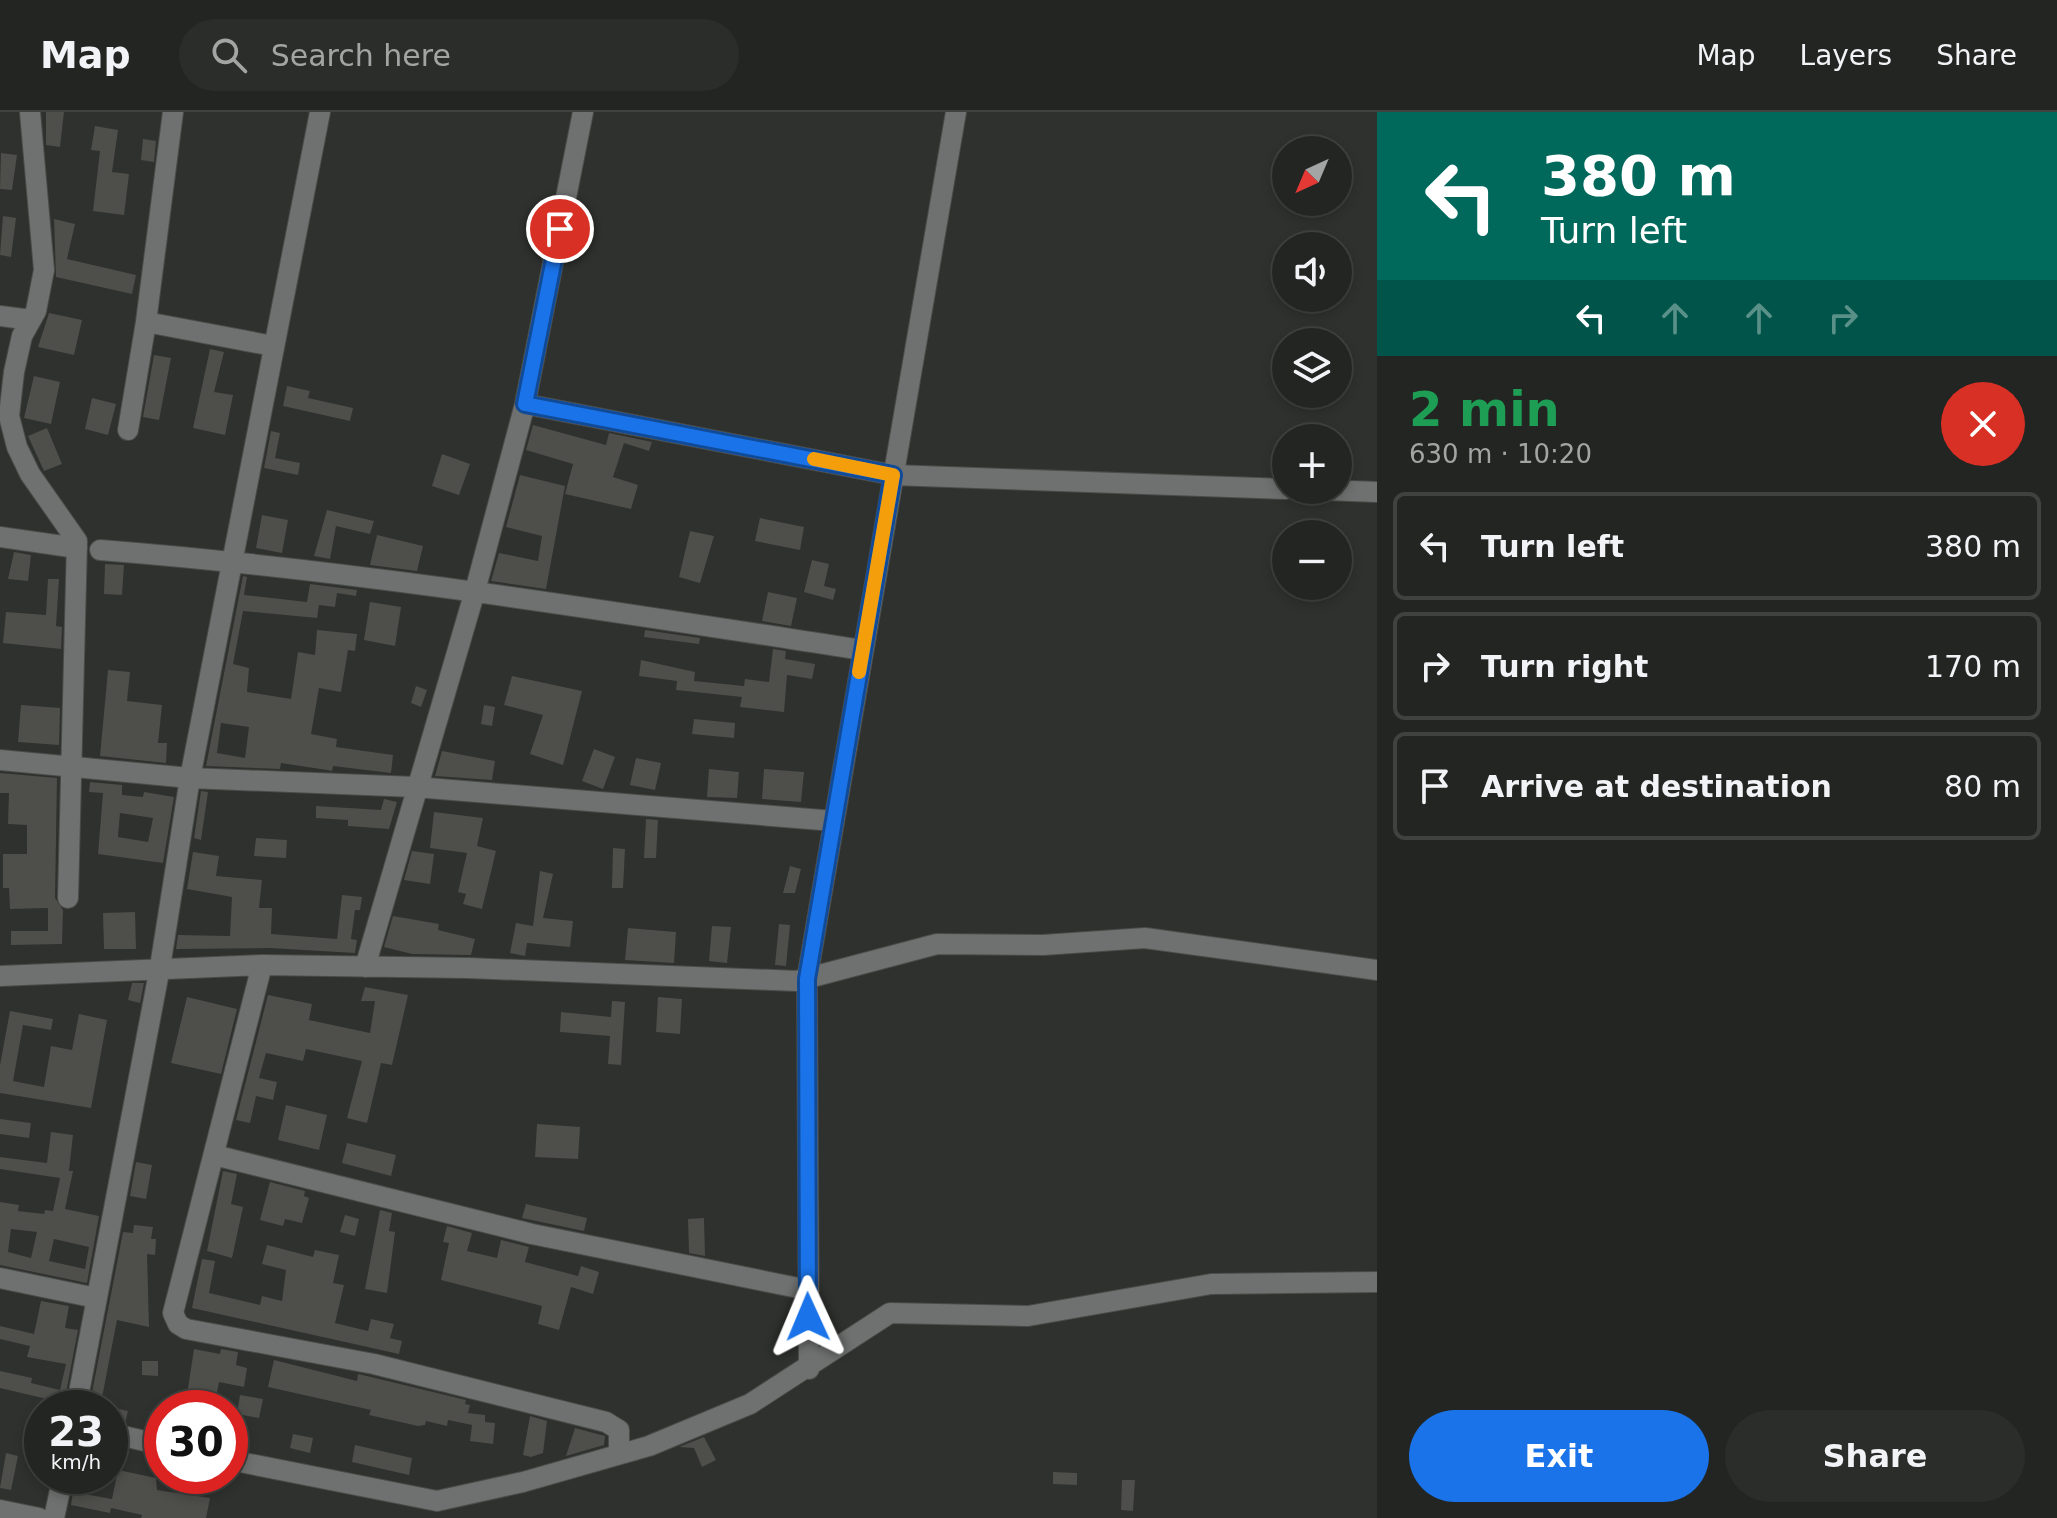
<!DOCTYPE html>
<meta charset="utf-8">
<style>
:root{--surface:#232522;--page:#2b2d2a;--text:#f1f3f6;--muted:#a3a5a5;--line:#404240;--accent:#1a73e8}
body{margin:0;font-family:"DejaVu Sans",sans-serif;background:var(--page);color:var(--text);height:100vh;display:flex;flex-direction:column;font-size:30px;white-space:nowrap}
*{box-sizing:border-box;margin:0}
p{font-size:26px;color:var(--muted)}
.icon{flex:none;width:44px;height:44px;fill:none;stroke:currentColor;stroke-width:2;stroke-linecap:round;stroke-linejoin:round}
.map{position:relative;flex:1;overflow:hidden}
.panel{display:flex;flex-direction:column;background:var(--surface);width:680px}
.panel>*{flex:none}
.hud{background:#00695c;color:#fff;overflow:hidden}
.needle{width:52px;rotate:224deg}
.fabs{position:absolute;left:1272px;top:24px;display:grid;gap:16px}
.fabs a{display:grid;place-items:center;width:80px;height:80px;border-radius:50%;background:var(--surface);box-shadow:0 4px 12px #0003,0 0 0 2px var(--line);font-size:40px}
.speed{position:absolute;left:24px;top:1278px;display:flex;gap:16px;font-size:40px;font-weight:700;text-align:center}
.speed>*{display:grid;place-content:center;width:104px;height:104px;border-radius:50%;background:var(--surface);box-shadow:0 4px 12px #0003,0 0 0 2px var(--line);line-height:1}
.speed small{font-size:20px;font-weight:400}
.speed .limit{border:12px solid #d22;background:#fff;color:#111}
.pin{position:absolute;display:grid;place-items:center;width:68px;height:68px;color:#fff;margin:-34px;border:4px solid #fff;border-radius:50%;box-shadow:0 2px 8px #0007}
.me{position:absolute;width:88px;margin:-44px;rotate:359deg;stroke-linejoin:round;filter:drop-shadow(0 0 6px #0008)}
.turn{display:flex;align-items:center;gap:28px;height:168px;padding:0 32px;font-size:36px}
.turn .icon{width:104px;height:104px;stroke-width:2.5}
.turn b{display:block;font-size:56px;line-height:68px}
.lanes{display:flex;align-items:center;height:76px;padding:0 32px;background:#0003;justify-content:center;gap:40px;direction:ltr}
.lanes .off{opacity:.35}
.round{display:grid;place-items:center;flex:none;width:84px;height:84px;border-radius:42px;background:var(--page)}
.summary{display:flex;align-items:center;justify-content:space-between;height:136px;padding:0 32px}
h1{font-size:48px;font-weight:600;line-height:60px;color:#1e9e55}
.button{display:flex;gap:16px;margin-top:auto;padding:16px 32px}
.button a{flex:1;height:92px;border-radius:48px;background:var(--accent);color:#fff;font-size:32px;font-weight:600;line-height:92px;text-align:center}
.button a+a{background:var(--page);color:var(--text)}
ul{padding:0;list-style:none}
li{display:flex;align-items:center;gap:24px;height:108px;margin:0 16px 12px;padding:0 16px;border:4px solid var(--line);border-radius:12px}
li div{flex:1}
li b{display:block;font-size:30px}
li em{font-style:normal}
header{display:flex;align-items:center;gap:48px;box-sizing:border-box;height:112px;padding:0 40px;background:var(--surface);border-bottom:2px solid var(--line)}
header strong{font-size:38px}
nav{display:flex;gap:44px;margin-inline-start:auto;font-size:28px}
.search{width:560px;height:72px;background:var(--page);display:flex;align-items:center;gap:20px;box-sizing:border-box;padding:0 28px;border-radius:44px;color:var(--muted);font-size:30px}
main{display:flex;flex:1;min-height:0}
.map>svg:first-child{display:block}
</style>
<header>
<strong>Map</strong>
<div class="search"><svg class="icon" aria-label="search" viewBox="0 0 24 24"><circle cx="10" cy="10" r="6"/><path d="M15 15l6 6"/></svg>Search here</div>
<nav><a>Map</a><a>Layers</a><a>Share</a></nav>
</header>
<main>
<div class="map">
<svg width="1377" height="1406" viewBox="0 0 1377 1406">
<rect width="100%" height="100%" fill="#2f312e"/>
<path fill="#4e4e4a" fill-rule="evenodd" d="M46,0H64L60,35L46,33Z
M95,14L118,18L112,60L129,62L124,103L93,99L100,39L91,38Z
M143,27L156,29L154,50L141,48Z
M1,41L17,43L12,78L0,77Z
M3,104L16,106L11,145L0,143Z
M54,107L75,112L67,147L136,163L132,182L56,165Z
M49,201L82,208L74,243L38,235Z
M210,237L224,240L214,280L233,283L225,323L193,316Z
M154,243L171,246L159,308L143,305Z
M34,264L60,270L51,312L24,306Z
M287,274L310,279L308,286L353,296L350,309L283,294Z
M92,286L116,292L108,323L85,317Z
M533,313L606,333L609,321L652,330L649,339L624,331L613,365L638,373L631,397L565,382L573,352L526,338Z
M47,316L62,352L44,359L28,324Z
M271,319L280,321L275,346L300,351L298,363L264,356Z
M442,342L470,352L459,383L432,374Z
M520,363L565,374L546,477L491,469L499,441L538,449L542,424L506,415Z
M327,398L374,409L370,422L336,414L330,447L314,444Z
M262,403L288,408L282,441L256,436Z
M760,406L804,415L800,438L755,429Z
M690,419L714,424L700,471L679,465Z
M377,423L423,434L417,459L370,453Z
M14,440L31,443L28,469L8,467Z
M812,448L829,452L824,474L836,477L833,488L804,480Z
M105,452L124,453L122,483L104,482Z
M243,464L247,465L244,483L307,490L310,472L357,478L356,484L337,481L335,495L319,493L317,506L243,499L233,552L249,556L247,580L291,587L298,540L315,543L317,518L357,522L355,539L348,538L341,580L319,576L311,622L337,627L336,635L393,643L391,661L333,654L332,659L327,658L281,651L280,657L206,654ZM221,611L249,615L245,646L217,641Z
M48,467H59L56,514L62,515L61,537L3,531L6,500L46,503Z
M768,480L797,486L791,514L762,509Z
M370,490L401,495L395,534L364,528Z
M645,518L700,526L699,532L644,525Z
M773,537L786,539L785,547L815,552L812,567L787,563L784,600L740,595L742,585L676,578L677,569L639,564L641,548L695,560L694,569L744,574L745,567L769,570Z
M108,558L130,560L127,589L162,593L158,631H167L166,651L100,644Z
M512,564L582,579L563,653L530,642L543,603L504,593Z
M416,574L427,578L421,595L411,591Z
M21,593L60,596L59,633L18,630Z
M484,593L495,595L492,614L481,612Z
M694,607L735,611L734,626L692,622Z
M594,637L615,645L603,677L582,669Z
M442,639L495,649L492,668L435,664Z
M636,646L661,651L655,678L630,673Z
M709,657L739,660L737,686L707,685Z
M764,657L804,660L801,690L762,687Z
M0,661L57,666L55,786L63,798L62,832L11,833V819H48V796L10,797L9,776H3V742H27V713L8,712L9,681H0Z
M90,670L122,673V683L143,685L144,680L174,685L163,751L98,742L103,681L89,680ZM120,701L153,706L148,730L118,725Z
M201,679L208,680L201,728L194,726Z
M384,687L397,690L389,717L348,714V708L316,706V694L381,698Z
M434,700L483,706L477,734L496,739L482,797L463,792L466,782L458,780L467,741L430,736Z
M646,707L658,708L656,746H644Z
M256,726L287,728L286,746L254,744Z
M613,736L625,737L623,776H612Z
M412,739L434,742L430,772L404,768Z
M193,740L219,744L216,764L262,768L259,796H272L271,822L337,827L342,783L362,785L360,798H355L351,827L357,828L355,841L270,836L176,837L178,823L230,824L232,785L187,777Z
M790,754L801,757L795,781H783Z
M540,759L553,762L543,806L573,809L570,835L527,831L525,844L510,841L516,811L533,814Z
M135,800L136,837H104L103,801Z
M393,804L439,812L438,818L475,827L471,843L412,842L384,835Z
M779,812L790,813L786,854L775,853Z
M712,814L731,815L727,851L709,849Z
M628,816L676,820L674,851L625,848Z
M132,871H144L140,891L128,888Z
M365,875L408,883L392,953L381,951L367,1011L347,1006L362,949L306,937L303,949L266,941L259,966L277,970L273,988L256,984L250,1011L236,1008L268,883L312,892L309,908L370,921L375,889H361Z
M187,885L237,897L221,962L171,951Z
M658,885L682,887L680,922L656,920Z
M612,889L625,890L621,953L608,952L610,924L560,920L561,900L611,905Z
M10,899L53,907L51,918L23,913L13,969L44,975L51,934L72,938L79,902L107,908L91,996L0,981V953Z
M286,993L327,1003L319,1038L278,1028Z
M0,1007L31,1011L29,1026L0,1022Z
M537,1012L580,1015L578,1047L535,1045Z
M51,1020L73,1023L69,1059H73L65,1097L99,1104L87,1171L0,1153V1090L19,1093L18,1099L44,1102L45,1098L53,1099L60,1066L0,1057V1045L47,1051ZM11,1117L37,1120L31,1146L8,1140ZM54,1127L89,1135L85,1157L49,1149Z
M347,1031L396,1043L391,1064L342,1051Z
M136,1050L152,1053L146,1087L130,1084Z
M223,1059L237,1062L231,1092L243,1095L232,1146L207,1139Z
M270,1070L305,1079L304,1084L309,1086L302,1111L285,1107L283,1114L260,1108Z
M526,1092L587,1106L584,1119L522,1106Z
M380,1098L392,1101L389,1119L395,1120L387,1181L365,1177Z
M345,1103L359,1107L355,1124L340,1120Z
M704,1106L705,1144L689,1141L688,1107Z
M134,1113L153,1115L151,1127H156L155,1143L147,1142L149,1215L117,1208L100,1296H89L123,1120L133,1121Z
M447,1114L472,1121L467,1139L497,1146L501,1128L529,1135L525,1150L578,1164L581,1154L599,1160L593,1182L571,1175L559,1218L538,1212L542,1194L441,1168L449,1131L443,1130Z
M267,1133L313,1145L315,1138L339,1143L333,1171L344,1173L335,1211L368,1219L371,1207L394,1212L390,1226L402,1229L399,1242L192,1196L202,1147L215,1149L209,1181L260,1193L262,1184L282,1189L286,1158L262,1152Z
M41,1189L69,1194L65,1216L78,1218L64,1291L0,1276V1259L32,1266L31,1271L60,1278L66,1252L27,1245L30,1234L0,1227V1214L34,1222Z
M194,1237L220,1242L221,1237L238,1240L236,1253L247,1256L244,1275L219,1270L214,1296H185Z
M274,1248L357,1269L358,1262L371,1265L466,1288L465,1292L470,1293L468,1301L485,1303V1310L495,1311L493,1332L470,1329L472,1313L448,1308L447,1314L426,1309L425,1313L418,1314L369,1303L371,1298L268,1275Z
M142,1249H158V1264L142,1263Z
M240,1283L263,1287L259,1306L237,1302Z
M110,1295L128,1299L125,1311L110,1308Z
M530,1304L547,1309L543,1341L531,1345L523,1343Z
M575,1316L605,1324L604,1333L566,1344Z
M293,1322L313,1326L310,1341L290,1336Z
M704,1325L716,1348L702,1355L694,1336L679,1335Z
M355,1333L412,1346L409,1363L352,1350Z
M110,1334L120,1337L116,1360H110Z
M6,1341L18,1344L11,1378L0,1376Z
M118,1358L156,1366L157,1378L210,1386L206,1406H141L142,1403L111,1396L110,1401L71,1393L73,1380L112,1387Z
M1053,1360L1077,1361V1373L1053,1372Z
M1122,1368H1135L1133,1399L1121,1398Z"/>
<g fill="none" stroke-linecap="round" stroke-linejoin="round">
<defs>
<path id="minor" d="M30,0L44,158L36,199L22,224L14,260L9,304L17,335L30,362L77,429L68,786
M0,204L31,208
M146,210L273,234
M525,292L893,363L1286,377
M128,318L146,210L173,0
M1325,378L1377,380
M0,425L77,436
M100,438C356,458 609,499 863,538
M0,648L190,666L415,675L834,709
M262,853L173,1201L178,1212L186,1217L374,1252L606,1310L619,1318V1342
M365,855L475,479L525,292L583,0
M0,864L262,853L468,856L797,869L937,832L1043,833L1145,826L1377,858
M214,1043L532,1122L808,1178
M0,1166L96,1186
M809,1257L807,867L956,0
M76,1296L160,855L190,666L320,0
M110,1321L162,1333
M230,1348L437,1389L523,1370L649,1334L750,1292L890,1201L1028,1204L1211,1172L1377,1170
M0,1398L39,1406
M54,1406L63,1364"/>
</defs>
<use href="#minor" stroke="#4a4c49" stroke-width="22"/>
<use href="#minor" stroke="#6f7170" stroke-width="20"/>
</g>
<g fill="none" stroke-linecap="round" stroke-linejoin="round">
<defs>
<path id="route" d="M560,117L525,292L893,363L807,867L808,1205"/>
</defs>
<use href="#route" stroke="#114b97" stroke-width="20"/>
<use href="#route" stroke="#1a73e8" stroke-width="14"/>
<path stroke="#f59e0b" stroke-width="14" d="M814,347L893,363L859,560"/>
</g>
</svg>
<div class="fabs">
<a><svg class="needle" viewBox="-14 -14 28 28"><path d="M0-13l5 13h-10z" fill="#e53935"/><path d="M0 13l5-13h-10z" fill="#a3a5a5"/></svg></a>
<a><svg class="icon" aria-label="sound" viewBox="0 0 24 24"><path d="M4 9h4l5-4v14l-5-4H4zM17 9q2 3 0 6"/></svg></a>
<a><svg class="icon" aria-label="layers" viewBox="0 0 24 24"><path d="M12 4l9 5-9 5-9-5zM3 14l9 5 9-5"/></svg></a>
<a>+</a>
<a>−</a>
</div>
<div class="speed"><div>23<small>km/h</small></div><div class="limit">30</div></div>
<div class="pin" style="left:560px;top:117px;background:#d93025"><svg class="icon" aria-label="arrive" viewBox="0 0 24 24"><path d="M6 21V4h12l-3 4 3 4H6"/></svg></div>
<svg class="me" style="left:808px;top:1205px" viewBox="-20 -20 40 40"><path d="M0-17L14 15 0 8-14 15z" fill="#1a73e8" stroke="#fff" stroke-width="4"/></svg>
</div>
<section class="panel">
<div class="hud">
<div class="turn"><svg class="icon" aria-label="left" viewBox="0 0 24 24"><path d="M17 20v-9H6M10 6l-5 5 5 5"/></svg><div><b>380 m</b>Turn left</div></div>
<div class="lanes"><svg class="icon" aria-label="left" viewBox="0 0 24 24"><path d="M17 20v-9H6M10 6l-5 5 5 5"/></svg><svg class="icon off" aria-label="ahead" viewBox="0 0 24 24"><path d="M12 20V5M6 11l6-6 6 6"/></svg><svg class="icon off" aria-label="ahead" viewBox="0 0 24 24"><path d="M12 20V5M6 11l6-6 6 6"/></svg><svg class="icon off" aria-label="right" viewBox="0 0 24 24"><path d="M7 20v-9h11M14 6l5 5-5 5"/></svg></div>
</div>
<div class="summary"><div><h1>2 min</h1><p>630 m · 10:20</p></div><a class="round" style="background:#d93025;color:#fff"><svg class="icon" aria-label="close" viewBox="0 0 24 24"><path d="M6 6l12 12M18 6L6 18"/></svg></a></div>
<ul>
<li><svg class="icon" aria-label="left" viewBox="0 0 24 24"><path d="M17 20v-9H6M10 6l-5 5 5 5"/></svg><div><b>Turn left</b></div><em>380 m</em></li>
<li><svg class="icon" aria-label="right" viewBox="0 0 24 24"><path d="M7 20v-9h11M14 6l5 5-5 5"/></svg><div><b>Turn right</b></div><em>170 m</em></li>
<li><svg class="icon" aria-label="arrive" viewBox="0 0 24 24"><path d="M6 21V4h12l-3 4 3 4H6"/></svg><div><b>Arrive at destination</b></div><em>80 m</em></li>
</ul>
<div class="button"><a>Exit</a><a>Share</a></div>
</section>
</main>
